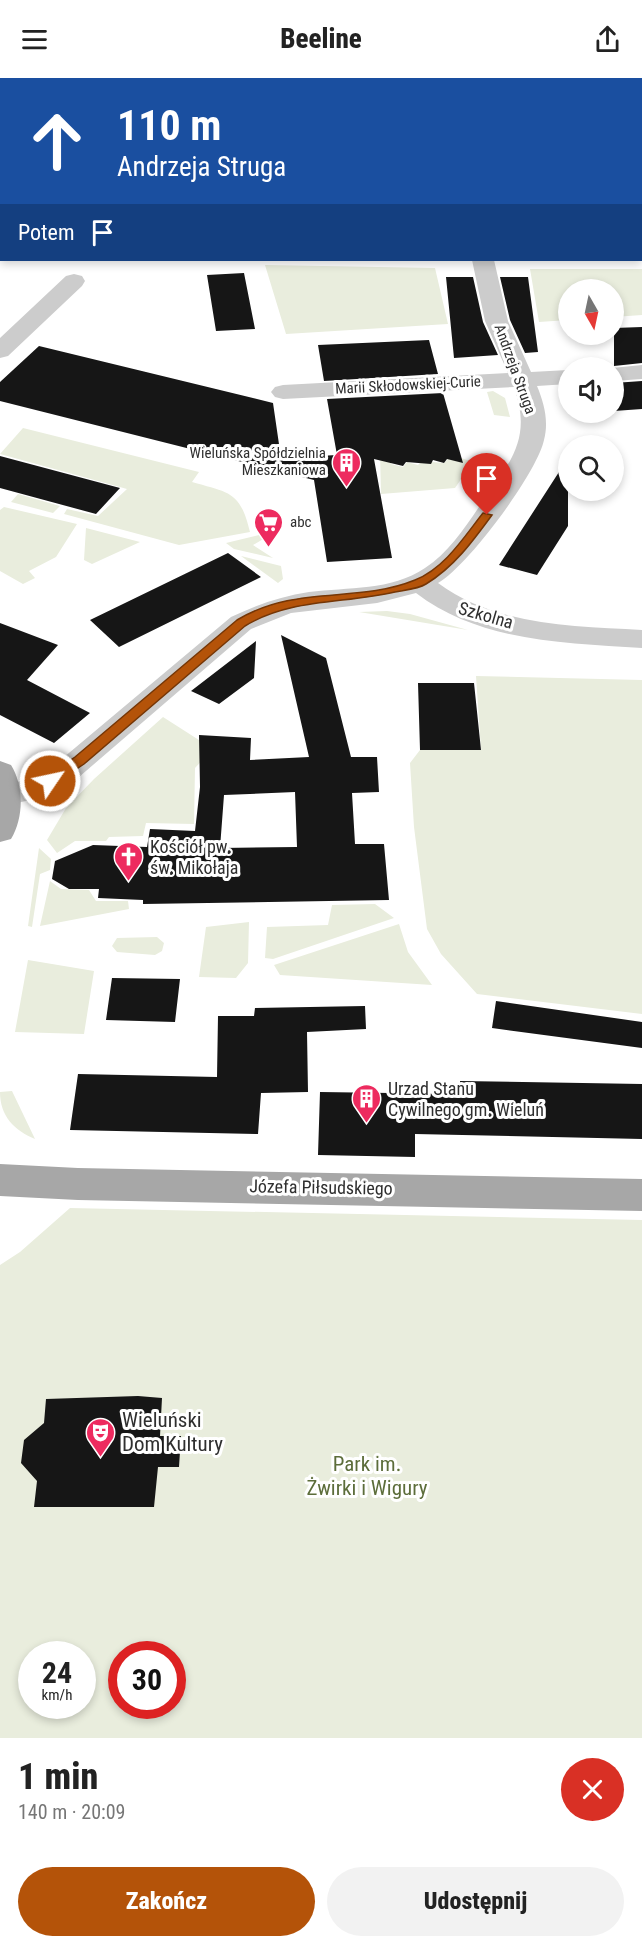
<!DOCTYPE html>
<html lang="pl">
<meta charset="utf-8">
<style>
:root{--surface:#fff;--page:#f2f2f2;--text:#222;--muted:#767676;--accent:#b45309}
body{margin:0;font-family:"Roboto Condensed",sans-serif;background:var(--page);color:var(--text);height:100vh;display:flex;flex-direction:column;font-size:22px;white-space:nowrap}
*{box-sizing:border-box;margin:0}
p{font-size:20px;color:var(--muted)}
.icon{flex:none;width:33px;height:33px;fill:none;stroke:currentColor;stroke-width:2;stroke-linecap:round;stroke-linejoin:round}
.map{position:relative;height:1660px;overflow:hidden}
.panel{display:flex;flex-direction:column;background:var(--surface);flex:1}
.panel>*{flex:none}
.top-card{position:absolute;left:0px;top:0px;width:642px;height:183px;box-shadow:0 3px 9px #0003;background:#1a4fa0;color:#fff;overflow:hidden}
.needle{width:39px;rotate:171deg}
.fabs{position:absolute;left:558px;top:201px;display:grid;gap:12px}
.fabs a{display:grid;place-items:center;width:66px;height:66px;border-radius:50%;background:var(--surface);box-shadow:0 3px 9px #0003;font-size:30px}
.speed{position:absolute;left:18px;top:1563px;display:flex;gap:12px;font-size:30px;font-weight:700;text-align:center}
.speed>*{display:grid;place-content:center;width:78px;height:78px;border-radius:50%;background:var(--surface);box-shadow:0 3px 9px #0003;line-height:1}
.speed small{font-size:15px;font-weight:400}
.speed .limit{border:9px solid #d22;background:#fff;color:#111}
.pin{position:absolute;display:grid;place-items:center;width:51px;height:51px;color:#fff;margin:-62px -26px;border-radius:50% 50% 50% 0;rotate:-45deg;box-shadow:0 0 6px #0007}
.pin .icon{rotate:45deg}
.me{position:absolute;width:66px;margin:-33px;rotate:56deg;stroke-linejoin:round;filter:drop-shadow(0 0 4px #0008)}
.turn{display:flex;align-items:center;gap:21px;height:126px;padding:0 18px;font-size:27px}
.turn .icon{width:78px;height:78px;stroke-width:2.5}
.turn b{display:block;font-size:42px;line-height:51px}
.then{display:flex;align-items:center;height:57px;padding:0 18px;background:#0003;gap:12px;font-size:22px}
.round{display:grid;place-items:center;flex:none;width:63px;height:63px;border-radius:32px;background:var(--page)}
.overview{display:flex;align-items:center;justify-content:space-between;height:102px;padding:0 18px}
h1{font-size:36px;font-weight:800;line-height:45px}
.button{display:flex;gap:12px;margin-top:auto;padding:12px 18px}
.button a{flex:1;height:69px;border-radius:36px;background:var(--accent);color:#fff;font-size:24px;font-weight:800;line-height:69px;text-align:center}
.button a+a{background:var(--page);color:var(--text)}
header{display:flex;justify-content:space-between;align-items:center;height:78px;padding:0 18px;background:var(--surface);font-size:27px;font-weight:800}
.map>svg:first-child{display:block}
</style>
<header><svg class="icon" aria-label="menu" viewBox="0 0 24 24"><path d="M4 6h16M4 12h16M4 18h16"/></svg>Beeline<svg class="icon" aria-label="share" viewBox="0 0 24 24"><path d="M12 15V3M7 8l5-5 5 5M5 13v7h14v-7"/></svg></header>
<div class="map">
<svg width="642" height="1660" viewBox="0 0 642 1660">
<rect width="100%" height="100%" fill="#fff"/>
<path fill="#e9eddd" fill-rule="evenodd" d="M314,0H642L312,1Z
M265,187L435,190L448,246L286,256Z
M530,191H642V237L614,239V212H568V242L539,244Z
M493,313L505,320L510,339L494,337L487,314Z
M23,350L199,394L192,404C230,415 240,413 250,454L179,467L64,436L67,431L98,438L127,411L0,376Z
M398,375L391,386L403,389L407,384L418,387L422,383L444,385L448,381L461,380L473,384L455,410L381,416L380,376Z
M18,416L60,428L53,435L11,424Z
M4,429L77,446L56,479L29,493L35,500L23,506L0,493V432Z
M86,450L140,464L92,486L84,482Z
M259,457L265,460L253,467L273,480L234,471L226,465Z
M241,478L281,488L283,501L278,505Z
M387,533L410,536L468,552L359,534Z
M476,598L642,602V936L477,916L441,876L427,851L414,749L410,685L420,672H481Z
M163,639L213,671L195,690L194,746L146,745L143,758L109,759L106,763H75L57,775L47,762L66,730L94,701Z
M39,770L51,781L50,792L40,796L32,849L28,848Z
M50,803L61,811L89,812L96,823H128L129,831L40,848Z
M375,826L394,840L273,881L265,880L267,849L328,847L332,827Z
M249,844L248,885L236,900L199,899L206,849Z
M399,846L408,874L432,907L280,897L274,887Z
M157,859L164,865L162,873L155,877L117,874L112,868L117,860Z
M28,882L94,893L84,956L15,954Z
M12,1013L35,1061C14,1052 0,1038 0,1014Z
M70,1130L642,1142V1660H0V1187L20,1174ZM32,1576H82V1628H32ZM122,1576H172V1628H122Z"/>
<path fill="#161616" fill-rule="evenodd" d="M244,195L255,251L216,253L207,197Z
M446,199H473L483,244L498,277L454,280Z
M500,199H528L538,274L525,275L510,242Z
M642,249V285L614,288V250Z
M429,262L438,296L324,303L318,267Z
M39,268L273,325L281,380L337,377L327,321L443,315L463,385L447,381L444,385L433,382L431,386L406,384L403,388L374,381L392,480L327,484L314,402L0,323V304Z
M642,303V331L614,333V305Z
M0,378L120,410L96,436L0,410Z
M568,380V448L537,497L499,487Z
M228,475L261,499L119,569L90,542Z
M0,545L58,567L27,602L90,635L54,665L0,637Z
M281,557L326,580L351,679H377L379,714L352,715L355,766H384L389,822L143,826V822L98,820L99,811H69L52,801L55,783L93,767L147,769L150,751L195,753L200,709L199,657L251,660L250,682L309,679ZM295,714L297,769L220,770L224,717Z
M256,563L254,600L219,626L191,613Z
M418,605H474L481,672H420Z
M112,900L180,901L175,944L106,942Z
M496,923L642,944V970L492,950Z
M365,928L366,951L307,954L308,1014L261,1015L258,1056L70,1052L78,996L217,999L218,938H254L255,930Z
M460,1003L642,1006V1061L415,1056V1079L318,1077L320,1014L461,1016Z
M138,1318L162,1320L160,1358H181L179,1389H158L154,1429H34L37,1403L21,1385L24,1362L44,1345L46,1321Z"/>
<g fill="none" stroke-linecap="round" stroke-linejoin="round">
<path fill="#ccc" fill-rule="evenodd" d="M118,0H137L117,2Z
M640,30H642V42H640Z
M0,99H2V111H0Z
M640,150H642V162H640Z
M472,182H494L508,243L531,294L568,292V306L537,308C544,325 549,343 544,362C537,395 468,488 438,505C496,548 573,548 642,552V570C565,565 480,564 416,515L377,525L291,535L251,551L79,699L46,719L6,727L0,725V707L27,702L57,685L231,539C256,527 282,518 309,514C348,509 391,513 425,490C454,471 472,438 492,410C518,375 529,352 514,309L283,321L275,319L271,314L275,309L283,307L508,295L485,243Z
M74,196L82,198L85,203L82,208L8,278L0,280V260L66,198Z
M642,287V301L614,303L612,290Z"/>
<path fill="#a7a7a7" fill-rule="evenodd" d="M0,683L11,687C24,708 24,739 11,761L0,764Z
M0,1086L78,1090L642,1101V1133L78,1122L0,1118Z"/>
</g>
<path fill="#b45309" stroke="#753606" stroke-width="1.5" d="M483,435L492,437C473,463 454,489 426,506C418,511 405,512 395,514C344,526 291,520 245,548L84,686L54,706H45V700L75,679L237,542C297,506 356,526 415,502C445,490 464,459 483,435Z"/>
<defs>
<symbol id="building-pin" viewBox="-11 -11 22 30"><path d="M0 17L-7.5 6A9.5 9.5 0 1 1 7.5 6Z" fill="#ed2b5f" stroke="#fff"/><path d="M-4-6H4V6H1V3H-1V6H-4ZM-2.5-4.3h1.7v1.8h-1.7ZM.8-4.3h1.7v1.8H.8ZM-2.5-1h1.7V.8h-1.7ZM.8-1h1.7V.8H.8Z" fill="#fff"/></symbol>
<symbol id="supermarket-pin" viewBox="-11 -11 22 30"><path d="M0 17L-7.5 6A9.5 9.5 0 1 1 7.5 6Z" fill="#ed2b5f" stroke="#fff"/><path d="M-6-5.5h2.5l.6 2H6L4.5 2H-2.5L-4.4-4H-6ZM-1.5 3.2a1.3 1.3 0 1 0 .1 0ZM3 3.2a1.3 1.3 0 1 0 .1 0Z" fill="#fff"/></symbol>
<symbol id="church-pin" viewBox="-11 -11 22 30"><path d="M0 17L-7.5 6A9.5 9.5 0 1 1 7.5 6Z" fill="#ed2b5f" stroke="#fff"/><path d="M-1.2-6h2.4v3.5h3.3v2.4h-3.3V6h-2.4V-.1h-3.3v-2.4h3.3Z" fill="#fff"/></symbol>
<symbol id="theatre-pin" viewBox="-11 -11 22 30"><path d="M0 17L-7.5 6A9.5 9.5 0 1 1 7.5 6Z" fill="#ed2b5f" stroke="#fff"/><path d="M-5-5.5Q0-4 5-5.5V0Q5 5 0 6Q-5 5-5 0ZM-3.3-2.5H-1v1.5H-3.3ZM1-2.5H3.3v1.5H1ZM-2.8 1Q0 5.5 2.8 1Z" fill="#fff"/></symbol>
</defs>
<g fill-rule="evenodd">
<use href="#building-pin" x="330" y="368" width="33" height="45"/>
<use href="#supermarket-pin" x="252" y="428" width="33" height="45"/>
<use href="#church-pin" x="112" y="762" width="33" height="45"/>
<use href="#building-pin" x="350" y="1004" width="33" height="45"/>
<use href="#theatre-pin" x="84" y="1338" width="33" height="45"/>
</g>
<g text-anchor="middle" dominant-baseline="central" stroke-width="6" stroke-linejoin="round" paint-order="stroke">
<g font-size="15" fill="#2f2f2f" stroke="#fff">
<text transform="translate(515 291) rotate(70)">Andrzeja Struga</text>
<text transform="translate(408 307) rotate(-3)">Marii Skłodowskiej-Curie</text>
</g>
<g font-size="15" fill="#2f2f2f" stroke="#fff" text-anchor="end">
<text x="326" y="375">Wieluńska Spółdzielnia<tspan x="326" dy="17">Mieszkaniowa</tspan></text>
<text x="290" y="444" text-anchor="start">abc</text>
</g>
<g font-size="18" fill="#2f2f2f" stroke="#fff">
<text transform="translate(486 537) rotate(16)">Szkolna</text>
<text transform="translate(321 1109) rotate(1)">Józefa Piłsudskiego</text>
</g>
<g font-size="18" fill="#2f2f2f" stroke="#fff" text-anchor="start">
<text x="150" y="768">Kościół pw.<tspan x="150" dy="21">św. Mikołaja</tspan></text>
<text x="388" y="1010">Urzad Stanu<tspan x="388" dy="21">Cywilnego gm. Wieluń</tspan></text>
</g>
<g font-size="21" fill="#2f2f2f" stroke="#fff" text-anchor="start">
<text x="122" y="1342">Wieluński<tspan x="122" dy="24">Dom Kultury</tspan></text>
</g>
<g font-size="21" fill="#5c6d3a" stroke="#fff">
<text x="367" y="1386">Park im.<tspan x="367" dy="24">Żwirki i Wigury</tspan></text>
</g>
</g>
</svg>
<div class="fabs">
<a><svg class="needle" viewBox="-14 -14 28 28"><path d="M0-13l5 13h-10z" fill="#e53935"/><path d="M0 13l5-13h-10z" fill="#767676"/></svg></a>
<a><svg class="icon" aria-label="sound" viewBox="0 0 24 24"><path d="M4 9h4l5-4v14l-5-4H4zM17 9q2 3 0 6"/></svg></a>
<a><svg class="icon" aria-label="search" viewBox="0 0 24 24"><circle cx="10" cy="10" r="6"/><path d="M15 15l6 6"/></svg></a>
</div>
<div class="speed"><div>24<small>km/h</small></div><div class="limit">30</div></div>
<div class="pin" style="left:487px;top:437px;background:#d93025"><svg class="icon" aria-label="arrive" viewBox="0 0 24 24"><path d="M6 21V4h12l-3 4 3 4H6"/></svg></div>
<svg class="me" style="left:50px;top:703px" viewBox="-20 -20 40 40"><circle r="17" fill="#b45309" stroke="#fff" stroke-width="3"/><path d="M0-11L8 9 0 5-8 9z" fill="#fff"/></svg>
<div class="top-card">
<div class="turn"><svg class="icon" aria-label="ahead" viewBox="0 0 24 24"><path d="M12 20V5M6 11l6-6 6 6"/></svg><div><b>110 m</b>Andrzeja Struga</div></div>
<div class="then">Potem<svg class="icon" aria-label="arrive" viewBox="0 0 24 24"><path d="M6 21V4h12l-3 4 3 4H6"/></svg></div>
</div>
</div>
<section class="panel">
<div class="overview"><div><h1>1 min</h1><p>140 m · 20:09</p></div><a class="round" style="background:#d93025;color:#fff"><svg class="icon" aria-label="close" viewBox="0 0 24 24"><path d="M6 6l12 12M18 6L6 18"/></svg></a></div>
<div class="button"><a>Zakończ</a><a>Udostępnij</a></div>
</section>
